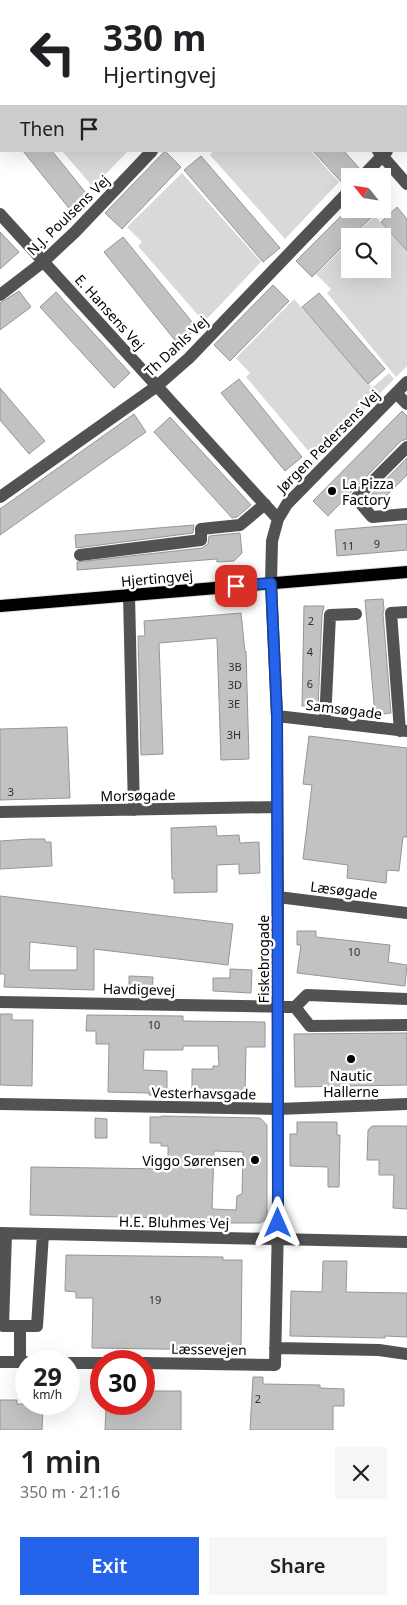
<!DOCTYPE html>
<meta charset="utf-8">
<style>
:root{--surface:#fff;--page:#f6f6f6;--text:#202124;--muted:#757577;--accent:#2563eb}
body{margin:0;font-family:"Noto Sans",sans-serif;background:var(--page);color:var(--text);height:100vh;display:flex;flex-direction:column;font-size:19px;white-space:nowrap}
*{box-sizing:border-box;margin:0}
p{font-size:16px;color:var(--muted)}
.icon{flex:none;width:28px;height:28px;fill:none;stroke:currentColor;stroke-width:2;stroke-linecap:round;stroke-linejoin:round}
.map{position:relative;height:1430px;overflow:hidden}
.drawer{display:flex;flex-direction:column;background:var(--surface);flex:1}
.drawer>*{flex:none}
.hud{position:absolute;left:0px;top:0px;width:408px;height:152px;box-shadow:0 5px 20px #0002;background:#fff;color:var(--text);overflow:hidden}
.needle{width:32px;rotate:300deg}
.tools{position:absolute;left:341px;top:168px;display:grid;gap:10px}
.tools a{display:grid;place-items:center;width:50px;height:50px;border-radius:0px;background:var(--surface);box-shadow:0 5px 20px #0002;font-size:25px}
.speed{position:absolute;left:15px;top:1350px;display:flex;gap:10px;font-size:25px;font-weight:700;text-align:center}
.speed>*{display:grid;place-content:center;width:65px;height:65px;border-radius:50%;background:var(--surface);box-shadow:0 5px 20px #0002;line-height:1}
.speed small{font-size:12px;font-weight:400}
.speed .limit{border:8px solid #d22;background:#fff;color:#111}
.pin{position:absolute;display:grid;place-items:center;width:42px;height:42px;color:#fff;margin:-21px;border-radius:10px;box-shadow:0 2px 8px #0006}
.me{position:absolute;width:55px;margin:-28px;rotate:0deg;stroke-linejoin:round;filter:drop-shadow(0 0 4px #0008)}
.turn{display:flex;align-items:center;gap:18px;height:105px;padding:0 20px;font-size:22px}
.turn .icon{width:65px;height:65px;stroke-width:2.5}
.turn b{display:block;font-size:35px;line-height:42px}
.then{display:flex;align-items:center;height:48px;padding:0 20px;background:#0003;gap:10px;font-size:19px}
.round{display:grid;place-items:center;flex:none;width:52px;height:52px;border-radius:0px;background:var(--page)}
.head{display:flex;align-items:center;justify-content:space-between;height:85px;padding:0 20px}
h1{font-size:30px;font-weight:600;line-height:38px}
.primary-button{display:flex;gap:10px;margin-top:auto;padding:10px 20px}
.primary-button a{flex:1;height:58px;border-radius:0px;background:var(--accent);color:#fff;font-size:20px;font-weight:600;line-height:58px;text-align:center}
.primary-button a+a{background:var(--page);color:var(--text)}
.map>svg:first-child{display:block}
</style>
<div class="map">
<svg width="407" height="1430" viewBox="0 0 407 1430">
<rect width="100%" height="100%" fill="#fff"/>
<path fill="#d9d9d9" d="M62,151H128L93,187Z
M213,151H311L339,182L285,239L210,155Z
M182,173L261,262L204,322L138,246L142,242L127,227Z
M375,216L407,252V366L396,377L327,293L331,289L316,274L350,241V269H382V236H354Z
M294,299L372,388L389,373L394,379L316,460L246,377L250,373L236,358Z"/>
<path fill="#c2c2c2" stroke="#969696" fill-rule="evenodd" d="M23,151H52L90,198L72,212Z
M165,151L181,167L122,229L105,213Z
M313,151H344L359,168L355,176H350V180L344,185Z
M201,156L280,248L263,262L184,170Z
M397,207L407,219V251L381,222Z
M348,209H362L371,218L352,236H350V239L312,277L296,261Z
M0,232L19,252L0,269Z
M123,237L197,328L178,344L104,252Z
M273,285L289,301L230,361L214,345Z
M19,291L31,307L0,330V303Z
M56,292L130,373L114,388L40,307Z
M319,293L385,369L368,384L302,307Z
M239,379L302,457L285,471L221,393Z
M0,388L45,441L29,454L0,420Z
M402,411L407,416V439L401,441L328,516L313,501Z
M134,414L146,432L0,535V509Z
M170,417L251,505L237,517L232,518L154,432Z
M407,458V475L376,506L368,498Z
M407,524V550L337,556L335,530Z
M194,525L193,533L76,548L75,535Z
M240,533L242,553L234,561L217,562V559L77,570V562L202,548L208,544L209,536Z
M383,599L384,609L383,614L391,713L375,715L365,600Z
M304,606H324L322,615L318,707L302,706Z
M241,613L245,652L246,651L249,759L221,760L217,638L159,643L163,754L141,755L138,636H145L144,621Z
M67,727L70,798L0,800V729Z
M309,736L407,748V837H403L399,871L387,870L386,883L347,878L348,865L303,859L312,785L303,784Z
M216,826L217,836L239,835L240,843L259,842L260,873L239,874V864L217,865V892L174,893V879H172L171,828Z
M30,839H45V842H51L52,866L0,869V841Z
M0,896L233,924L228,965L94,949V990L4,987L5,974H0ZM30,942L77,947V970H29Z
M297,931H316V937L390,945L388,962L407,965L405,986L297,973L301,945H297Z
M230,969L252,970L251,993L213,991V978H230Z
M129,976L153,977L152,994L129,993Z
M0,1014H12V1020H33L32,1086L0,1085Z
M87,1015L183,1016V1021L265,1022V1047H246L245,1097H230V1096H192V1069H213V1066H219L218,1046H183V1050H144L143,1070L167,1071V1095H149V1093L108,1092L109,1044H96V1031H86Z
M407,1033V1085L295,1087L294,1034Z
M161,1116L260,1118L267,1125V1216L265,1220L260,1223H223L168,1221V1218L30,1215L31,1167L168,1169V1146H161V1143H150V1117H161ZM214,1151L243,1152L242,1194L237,1196L236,1210L212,1209Z
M95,1118L107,1119V1138H95Z
M297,1122H337V1135H340L339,1187H328V1167L290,1166V1134H297Z
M372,1126H407V1209L393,1208L394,1175H379V1160H367L368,1130Z
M66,1255L223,1257V1260H242L241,1349L222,1348V1350L92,1348L93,1298H76V1292L65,1291Z
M323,1261H347L346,1292L407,1293V1337L385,1336V1338L290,1336L291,1291L322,1292Z
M253,1377H263V1384L320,1385V1388L344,1389V1406H333V1430H250Z
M144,1391H181V1430H105L106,1408H121V1404H144Z
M0,1400H17V1404H41V1407H43L42,1430H0Z"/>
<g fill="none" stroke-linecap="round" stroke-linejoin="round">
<defs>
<path id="major" d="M0,606L407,572"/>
</defs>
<use href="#major" stroke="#dbdbdb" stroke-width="14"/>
<path stroke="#525252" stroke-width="12" d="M246,0L247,1
M47,1L48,0
M83,1L84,0
M0,54L1,52
M0,93L1,91
M406,129L407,128
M378,151L407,184
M363,176L387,151
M0,214L278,519
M0,295L43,262L75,232L152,151
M396,393L407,404
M407,447L356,498L372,517L407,514
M0,497L157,386L189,358L350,190
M80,555L201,540V529L240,525L265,504
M129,595L134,810
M277,716L407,731
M325,722L330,615L356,614
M400,731L391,613L407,612
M0,812L276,807
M278,897L407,913
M0,1002L295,1007L307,995L407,999
M295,1007L310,1026L407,1025
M0,1104L278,1109L407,1104
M0,1233L407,1242
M6,1234L3,1326H37L43,1234
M275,1348L379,1350L407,1354
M0,1362H26
M20,1362V1326
M69,1363H101
M144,1363L275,1365L278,1223V897L277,716L271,583L272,541L278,519L287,504L407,382"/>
<use href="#major" stroke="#000" stroke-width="12"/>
</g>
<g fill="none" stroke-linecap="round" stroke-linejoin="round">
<defs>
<path id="route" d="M236,586L271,583L277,716L278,1223"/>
</defs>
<use href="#route" stroke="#184099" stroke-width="12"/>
<use href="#route" stroke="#2563eb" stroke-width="9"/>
</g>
<g fill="#000" stroke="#fff" stroke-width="2">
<circle cx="332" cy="491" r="5"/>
<circle cx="351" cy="1059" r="5"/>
<circle cx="255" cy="1160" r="5"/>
</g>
<g text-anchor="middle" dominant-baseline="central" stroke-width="5" stroke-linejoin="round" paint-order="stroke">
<g font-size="11" fill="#303030">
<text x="377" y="543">9</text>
<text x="348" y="545">11</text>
<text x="311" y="620">2</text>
<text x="310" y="651">4</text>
<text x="235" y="666">3B</text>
<text x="310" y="683">6</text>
<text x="235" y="684">3D</text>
<text x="234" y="703">3E</text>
<text x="234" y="734">3H</text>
<text x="11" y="791">3</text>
<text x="354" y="951">10</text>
<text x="154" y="1024">10</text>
<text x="155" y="1299">19</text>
<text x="258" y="1398">2</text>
</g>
<g font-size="14" fill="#000" stroke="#fff">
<text transform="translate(68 215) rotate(-44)">N.J. Poulsens Vej</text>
<text transform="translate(110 312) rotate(48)">E. Hansens Vej</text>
<text transform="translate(176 346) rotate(-43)">Th Dahls Vej</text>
<text transform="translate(328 441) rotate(-45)">Jørgen Pedersens Vej</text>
<text transform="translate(157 578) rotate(-5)">Hjertingvej</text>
<text transform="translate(344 709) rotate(7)">Samsøgade</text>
<text transform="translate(138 795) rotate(-1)">Morsøgade</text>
<text transform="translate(344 890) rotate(7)">Læsøgade</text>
<text transform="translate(263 959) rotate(-90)">Fiskebrogade</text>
<text transform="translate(139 989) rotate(1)">Havdigevej</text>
<text transform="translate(204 1093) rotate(1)">Vesterhavsgade</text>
<text transform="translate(174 1222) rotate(1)">H.E. Bluhmes Vej</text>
<text transform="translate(209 1349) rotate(1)">Læssevejen</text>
</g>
<g font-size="14" fill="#000" stroke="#fff" text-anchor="start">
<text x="342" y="483">La Pizza<tspan x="342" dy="16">Factory</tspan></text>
<text x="351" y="1075" text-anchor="middle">Nautic<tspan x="351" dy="16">Hallerne</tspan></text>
<text x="245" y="1160" text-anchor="end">Viggo Sørensen</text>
</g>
</g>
</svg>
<div class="tools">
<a><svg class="needle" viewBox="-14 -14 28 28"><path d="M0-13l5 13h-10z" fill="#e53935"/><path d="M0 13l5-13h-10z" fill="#757577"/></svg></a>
<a><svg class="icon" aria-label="search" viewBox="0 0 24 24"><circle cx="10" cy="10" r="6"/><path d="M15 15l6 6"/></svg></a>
</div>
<div class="speed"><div>29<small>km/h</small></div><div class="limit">30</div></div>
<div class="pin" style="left:236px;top:586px;background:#d93025"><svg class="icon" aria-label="arrive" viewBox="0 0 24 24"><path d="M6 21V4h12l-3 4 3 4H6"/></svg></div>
<svg class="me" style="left:278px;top:1223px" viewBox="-20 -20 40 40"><path d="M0-17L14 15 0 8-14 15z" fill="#2563eb" stroke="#fff" stroke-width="4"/></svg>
<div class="hud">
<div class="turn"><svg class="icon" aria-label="left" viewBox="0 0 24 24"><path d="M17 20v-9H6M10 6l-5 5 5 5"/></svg><div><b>330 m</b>Hjertingvej</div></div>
<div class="then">Then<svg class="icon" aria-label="arrive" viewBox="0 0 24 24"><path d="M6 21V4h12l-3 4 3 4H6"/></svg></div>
</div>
</div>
<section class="drawer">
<div class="head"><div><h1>1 min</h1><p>350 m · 21:16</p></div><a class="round"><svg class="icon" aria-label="close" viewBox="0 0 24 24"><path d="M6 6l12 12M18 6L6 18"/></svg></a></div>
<div class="primary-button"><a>Exit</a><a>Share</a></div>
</section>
